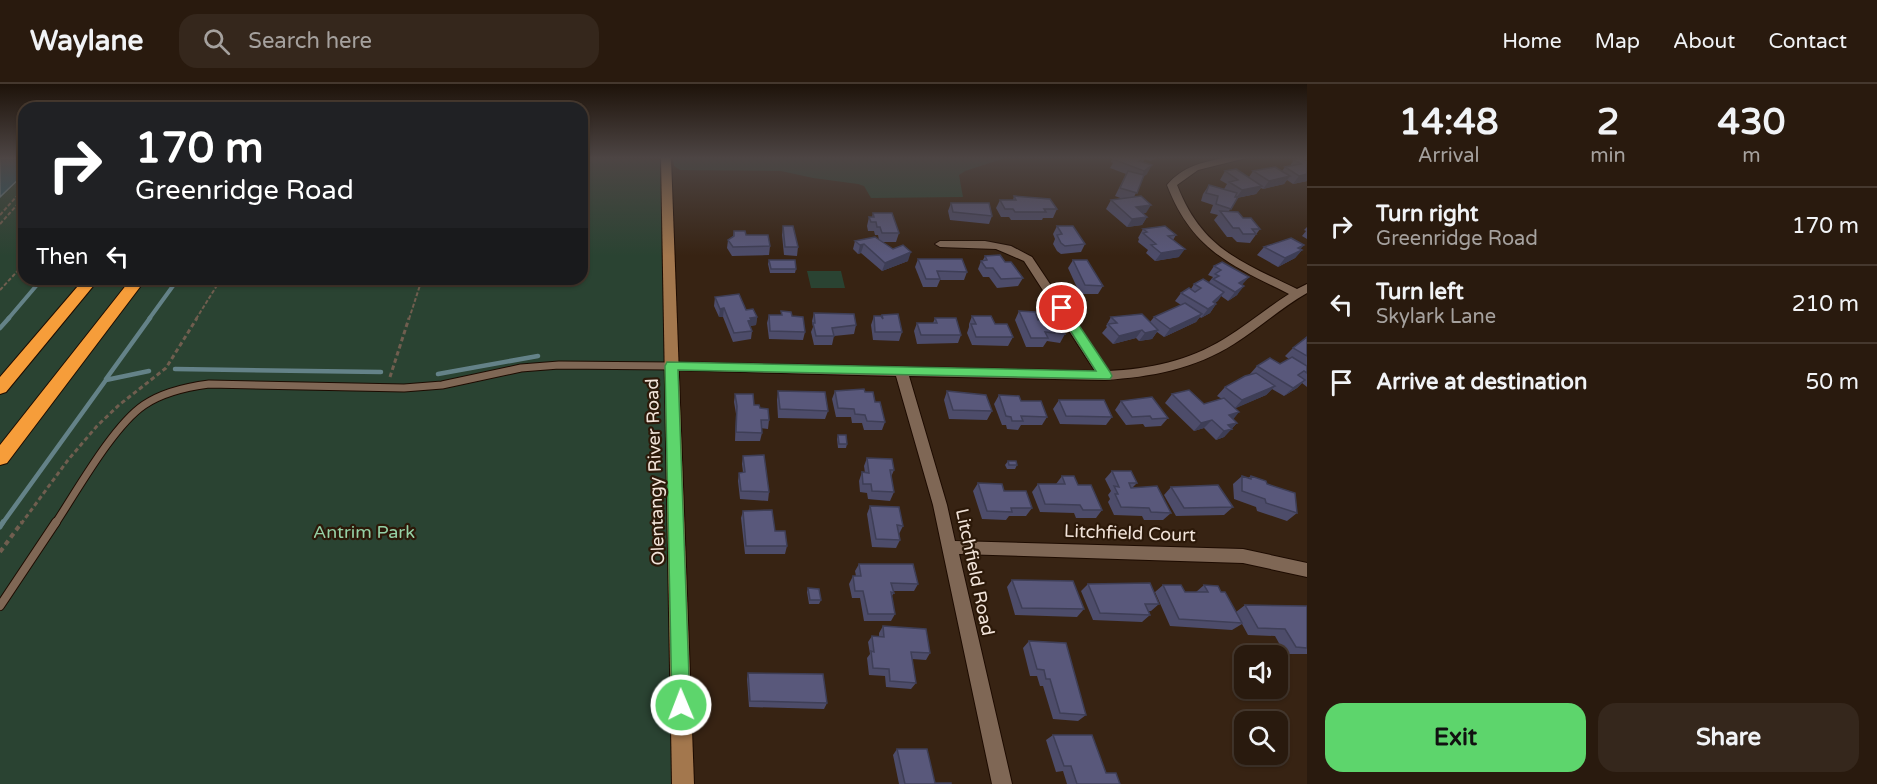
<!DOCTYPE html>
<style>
:root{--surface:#291a0e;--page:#35271c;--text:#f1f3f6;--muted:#a5a19e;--line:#45382e;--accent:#5dd56c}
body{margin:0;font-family:"Varela Round",sans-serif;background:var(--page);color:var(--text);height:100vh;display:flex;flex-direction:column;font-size:22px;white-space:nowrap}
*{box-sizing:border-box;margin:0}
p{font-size:20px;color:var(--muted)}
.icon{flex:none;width:33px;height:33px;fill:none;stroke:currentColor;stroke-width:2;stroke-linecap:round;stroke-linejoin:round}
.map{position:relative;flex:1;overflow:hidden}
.sheet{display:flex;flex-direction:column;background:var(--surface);width:570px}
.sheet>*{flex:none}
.top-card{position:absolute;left:18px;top:18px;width:570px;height:183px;border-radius:18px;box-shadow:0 2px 4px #0004,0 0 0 2px var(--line);background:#202124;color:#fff;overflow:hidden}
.controls{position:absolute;left:1234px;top:561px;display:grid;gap:12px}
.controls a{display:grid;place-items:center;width:54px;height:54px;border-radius:12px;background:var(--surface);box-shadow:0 2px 4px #0004,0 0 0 2px var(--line);font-size:30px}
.pin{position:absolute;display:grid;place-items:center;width:51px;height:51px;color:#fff;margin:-26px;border:3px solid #fff;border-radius:50%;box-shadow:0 2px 6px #0007}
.me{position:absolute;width:66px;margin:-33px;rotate:359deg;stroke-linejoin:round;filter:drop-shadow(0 0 4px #0008)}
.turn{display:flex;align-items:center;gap:21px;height:126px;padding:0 18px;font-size:27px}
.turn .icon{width:78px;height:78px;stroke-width:2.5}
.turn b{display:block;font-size:42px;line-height:51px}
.then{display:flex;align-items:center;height:57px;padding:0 18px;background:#0003;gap:12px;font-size:22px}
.eta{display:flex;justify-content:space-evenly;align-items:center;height:102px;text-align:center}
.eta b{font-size:36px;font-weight:700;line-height:42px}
.cta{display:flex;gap:12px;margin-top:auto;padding:12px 18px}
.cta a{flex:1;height:69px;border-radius:18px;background:var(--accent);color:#111;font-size:24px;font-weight:700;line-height:69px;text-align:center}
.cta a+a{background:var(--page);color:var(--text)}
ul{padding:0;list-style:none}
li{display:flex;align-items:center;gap:18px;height:78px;padding:0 18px;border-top:2px solid var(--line)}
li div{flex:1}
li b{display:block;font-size:22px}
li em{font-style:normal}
header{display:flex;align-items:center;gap:36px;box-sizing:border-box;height:84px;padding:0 30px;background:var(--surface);border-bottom:2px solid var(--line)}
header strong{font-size:28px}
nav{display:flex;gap:33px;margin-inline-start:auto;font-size:21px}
.search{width:420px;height:54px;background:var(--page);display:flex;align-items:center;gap:15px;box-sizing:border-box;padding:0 21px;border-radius:18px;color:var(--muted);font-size:22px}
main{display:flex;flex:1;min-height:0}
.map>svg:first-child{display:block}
</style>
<header>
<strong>Waylane</strong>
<div class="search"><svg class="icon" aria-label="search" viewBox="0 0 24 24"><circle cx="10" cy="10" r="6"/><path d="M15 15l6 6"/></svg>Search here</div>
<nav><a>Home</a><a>Map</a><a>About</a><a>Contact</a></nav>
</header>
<main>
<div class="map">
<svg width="1307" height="700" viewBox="0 0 1307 700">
<rect width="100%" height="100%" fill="#372313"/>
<path fill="#2a4332" d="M0,74H24V195H582V74L666,76L683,700H0Z
M673,74H1005L965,87L959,91L963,113L871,114L864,102L858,100L813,94L781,87L680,86L674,82Z
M807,187H841L845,204H811Z"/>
<path fill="#275865" stroke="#648288" stroke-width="1.5" d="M0,74H24V90L0,113Z"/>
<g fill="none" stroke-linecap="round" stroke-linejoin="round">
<path stroke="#648288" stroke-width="4" d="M8,235L42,195
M149,235L178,195"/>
<path stroke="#648288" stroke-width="4.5" d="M0,244L9,234
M175,285L381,288
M438,290L538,272
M106,295L150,234
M2,440L106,296L149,287"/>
<path stroke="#648288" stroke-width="5" d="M0,443L3,438"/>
<defs>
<path id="service-far1" d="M55,440C77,407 113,342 144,321C163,308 186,303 209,300L404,304L442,301L521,284L559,281L671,282"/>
<path id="service" d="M0,522L56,438"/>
<path id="minor" d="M1224,74H1246L1198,86L1177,101C1202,165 1240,177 1297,205L1307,200V209C1281,224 1259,244 1234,260C1195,285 1151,293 1105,296L909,292L947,421L955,457L1243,465L1307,479V493L1243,479L959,470L1012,700H992L933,421L896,292L671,286L665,282L671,278L1095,287L1024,177L996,165L940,163L935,160L940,157H985L1011,162L1032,173L1108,287C1150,285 1188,277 1224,255C1247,241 1267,224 1289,210C1231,181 1192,166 1167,101C1182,83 1202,78 1224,74Z"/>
<path id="secondary" d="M661,74H671L694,700H672Z"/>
<path id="motorway" d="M84,195H99L6,308L0,310V293Z
M131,195H146L7,379L0,381V361Z"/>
</defs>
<use href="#service-far1" stroke="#1d0b00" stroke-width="9"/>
<use href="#service" stroke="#1d0b00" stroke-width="10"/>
<use href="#minor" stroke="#1d0b00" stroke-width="2"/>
<use href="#secondary" stroke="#1d0b00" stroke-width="2"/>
<use href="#motorway" stroke="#1d0b00" stroke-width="2"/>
<path stroke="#705e4f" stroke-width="2" stroke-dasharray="4 2" stroke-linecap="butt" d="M0,131L24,104
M0,140L24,113
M0,206L24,180
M196,235L221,195
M409,235L422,195"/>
<path stroke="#705e4f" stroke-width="3" stroke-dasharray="4.5 3" stroke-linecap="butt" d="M390,293L409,234
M21,440L68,376L97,342L119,321L166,284L197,234"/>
<path stroke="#705e4f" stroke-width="4" stroke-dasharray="5 4" stroke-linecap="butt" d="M0,468L22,438"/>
<use href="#service-far1" stroke="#7f6755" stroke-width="7"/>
<use href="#service" stroke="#7f6755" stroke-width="8"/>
<use href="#minor" fill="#7f6755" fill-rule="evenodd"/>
<use href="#secondary" fill="#a3774d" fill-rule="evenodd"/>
<use href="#motorway" fill="#f69d3a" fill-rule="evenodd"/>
</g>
<path fill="#4d4c6a" d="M1113,74H1157L1150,77L1145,75L1143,78L1147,90L1144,92L1134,113L1146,129H1143L1147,133L1142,141L1127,143L1106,125L1111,116L1123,115L1115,112L1126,90L1110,84L1113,79L1111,78Z
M1303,74L1307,97L1293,100L1287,96L1284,100L1263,105L1261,104L1256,110L1237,114L1229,127L1243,134L1260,145L1250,159L1237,158L1232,153H1227L1214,136L1218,131L1210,129L1213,121L1201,117L1203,110L1209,101L1224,105L1227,100L1220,96L1225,87L1249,93L1253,87H1282L1285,83H1289L1294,76Z
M1014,112L1057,125L1053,134H1043L1042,136H1011L1009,133H1001L996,124L1000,116H1013Z
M951,119L992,132L989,140L950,136L948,127Z
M873,129L899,149L896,158H882L908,177L882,187L861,169L858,170L853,165L855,157L879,156L878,151H875L874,147H868L867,142L869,133H872Z
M783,142L798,163L797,172L784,171L782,151Z
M1057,142L1085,160L1081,168L1061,170L1057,167L1053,160L1055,155L1053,150Z
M1307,143V155L1302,152L1306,147L1304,146Z
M1143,145L1176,151L1173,156L1179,173L1155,177L1146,169L1148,166L1138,158L1139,155L1138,154Z
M734,147L770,162L769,171L732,172L727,164L728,156L733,152Z
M1264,163L1301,165L1302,166L1295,174L1278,183L1257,171Z
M985,172L1005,178L1023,194L1018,202L997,204L989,193H983L978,185L981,177L983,176Z
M918,175L967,188L964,196H940L937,203H923L915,183Z
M769,176L796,185L795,189H770L768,180Z
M1073,176L1103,202L1098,210H1080L1068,184Z
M1222,178L1242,201L1237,211L1228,217L1221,212L1215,219L1216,220L1210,229L1201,234L1200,233L1196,238L1164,253L1157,248L1152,255L1139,257L1136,254L1113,260L1102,249L1107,243L1106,242L1111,233L1150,238L1154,233L1181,221L1175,217L1181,209L1191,205L1194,200H1210V199L1209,198L1213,193L1208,191L1214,182Z
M715,213L746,226L757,233L756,241L750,242L752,247L751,255L733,258L723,233H719L714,222Z
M781,227L792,232L805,248L803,256L769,255L767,239L769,231H781Z
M1019,227L1038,236L1065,250L1060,259L1047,257L1043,263H1026L1015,236Z
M814,229L856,241L854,250L834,252L832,261H814L811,248L813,243L812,237Z
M882,231L902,248L899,257L873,256L871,241L874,232L881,233Z
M972,232L995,240L1013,253L1008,262L972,261L967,249L969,243V240Z
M935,234L961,251L958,259L917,260L914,247L917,239H933Z
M1307,253V303L1302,299L1297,304L1284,312L1272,305L1266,311L1235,324L1233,335L1237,339L1224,353L1216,356L1204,344L1194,347L1165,319L1172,310L1204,320L1222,315L1217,312L1225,303L1250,290L1257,282L1280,280L1289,275L1285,272L1293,264Z
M778,307L828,327L825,335L778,334L777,316Z
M835,307L865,308L875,318L885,338L882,346H864L862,339H852L851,333H836L832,315Z
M947,307L992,327L987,336L949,335L944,316Z
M735,310L760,324L769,336L768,345L761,344L762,349L760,357H735L736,330L734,318Z
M999,311L1021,317L1047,333L1042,341H1021L1018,346L1007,345L1006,341H1002L994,320Z
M1059,316L1112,333L1106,341L1060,340L1053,325Z
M1121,317L1168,334L1161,342L1145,343L1143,340L1126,341L1115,326Z
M838,351L847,360L846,364H838L837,355Z
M743,372L769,408L768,417L740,415L738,397L739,389L743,388L742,380Z
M867,374L894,386L891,393L894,408L890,417L868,415L867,409L860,408L859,397L862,388L865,389L864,382Z
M1008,377L1017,381L1015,385H1007L1005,381Z
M1112,387L1137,399L1133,403L1171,429L1163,436H1144L1142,432L1114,431L1108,418L1110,415L1108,411L1111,407L1105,395Z
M1062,392L1078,401L1102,426L1096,434H1076L1074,429L1040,428L1032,408L1038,400H1056Z
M1242,392L1248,394L1251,392L1267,400L1297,429L1287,437L1257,427L1256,423L1234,415L1233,400Z
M978,399L1004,407L1032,424L1026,432H1009L1006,436L982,435L973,407Z
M1171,403L1233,423L1224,431L1176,432L1164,411Z
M870,422L903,442L899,450L900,456L896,464L872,463L867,430Z
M743,427L775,447L787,462L785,470H745L741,434Z
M859,480L918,500L914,507H893L894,509L891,513L895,530L891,537H864L860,514H852L849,500L853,492H856L855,487Z
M1012,496L1084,525L1077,533L1015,531L1007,503Z
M1088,500L1159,520L1151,527H1149L1150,531L1142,538L1093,536L1081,507Z
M1163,501L1185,508H1196L1204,501L1221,508L1236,528L1245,521L1307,522V570H1285L1275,552L1248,551L1242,540L1232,546L1170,542L1155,508Z
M808,504L821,516L819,520H809L807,508Z
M883,542L930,569L926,576L912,575L916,599L911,605L886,603L885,592L869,591L867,574L870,570L868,558L872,552H879V549Z
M1029,557L1086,631L1078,637L1053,635L1043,602H1040L1037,592H1030L1023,564Z
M748,589L827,619L824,625L749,623L747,595Z
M1053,651L1106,689L1120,700H1067L1063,687L1056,688L1046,656Z
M897,665L935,699L951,700H899L893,671Z"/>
<path fill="#3e3e56" d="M1152,81L1147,90L1139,96L1144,87Z
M1307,90V97L1293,100L1299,92Z
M1290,92L1284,100L1263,105L1269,97Z
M1262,102L1256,110L1236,114L1242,106Z
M1151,121L1146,129L1131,131L1136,123Z
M1147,133L1142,141L1127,143L1132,135Z
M864,160L861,169L858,170L860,161Z
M1304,161L1298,168L1302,166L1295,174L1278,183L1285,174L1298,164Z
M1185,165L1179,173L1155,177L1161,169Z
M911,168L908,177L882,187L885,179Z
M1249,193L1242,201L1232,208L1239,199Z
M1244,202L1237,211L1228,217L1235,208Z
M1224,208L1218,217L1206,226L1213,218Z
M1216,220L1210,229L1201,234L1208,225Z
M724,224L723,233H719L720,225Z
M1202,230L1196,238L1164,253L1170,245Z
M757,233L756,241L750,242L748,237L750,234Z
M1142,246L1136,254L1113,260L1119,252Z
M1158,246L1152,255L1139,257L1145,249Z
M1305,296L1297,304L1284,312L1293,304Z
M1275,302L1266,311L1234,325L1242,316Z
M1239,328L1232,337L1229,331Z
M1212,336L1204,344L1194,347L1201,339Z
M1237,339L1224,353L1216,356L1228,341Z"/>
<path fill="#59587b" stroke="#3e3e56" stroke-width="1.5" d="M1117,74H1143L1139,77L1152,81L1144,87L1115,76Z
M1303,74L1307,77V90L1299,92L1285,83L1301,80L1294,76Z
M1275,83L1290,92L1269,97L1253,87Z
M1236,85L1262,102L1242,106L1229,98L1238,96L1225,87Z
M1128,87L1144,91L1137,109L1120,104Z
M1209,101L1237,109L1235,113H1238L1231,125L1216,120L1218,112L1206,109Z
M1014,112L1050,115L1057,125H1044L1046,128H1015L1013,125H1005L1000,116H1016Z
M1141,112L1151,121L1136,123L1147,133L1132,135L1111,116Z
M951,119H989L992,132L953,128Z
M1220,127L1238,128L1243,134H1251L1260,145H1252L1256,150H1243L1239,144H1233Z
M873,129H892L899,149H882L880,143H877L876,138H871L869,133H874Z
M783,142H793L798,163H785Z
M1057,142H1073L1085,160L1065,162L1061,159L1057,151L1062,150Z
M1165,142L1176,151L1168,152L1185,165L1161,169L1151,161L1156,160L1143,149L1147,148L1143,145Z
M734,147H745L746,151H768L770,162L733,163L728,156L734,152Z
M875,153L893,165L903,161L911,168L885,179L864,160L860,161L855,157Z
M1291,154L1304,161L1298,164L1302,166L1285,174L1264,163Z
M1000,171L1005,178H1011L1023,194L1001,195L993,184H986L981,177L987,176L985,172Z
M918,175H962L967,188L937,187L940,195H926Z
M769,176H795L796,185H771Z
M1073,176H1087L1103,202L1085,201Z
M1222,178L1249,193L1239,199L1244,202L1235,208L1213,195L1219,192L1215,190L1221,186L1214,182Z
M1203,195L1224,208L1213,218L1216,220L1208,225L1181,209L1189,204L1195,208L1201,204L1194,200Z
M739,210L746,226L753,225L757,233L750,234L751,236L748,237L752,247L734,249L724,224L720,225L715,213Z
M1185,219L1202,230L1170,245L1154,233Z
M781,227L791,228L792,232L803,233L805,248L770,247L769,231H782Z
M1019,227L1035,228L1038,236H1058L1065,250L1045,248L1048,254H1031Z
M814,229L854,230L856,241L832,244L834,252H816L813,239H815Z
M898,230L902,248H875L874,232H881L883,235L882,231Z
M1142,230L1158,246L1145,249L1142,246L1119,252L1108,240L1117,239L1111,233Z
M972,232H991L995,240H1007L1013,253H976L971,240H976Z
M935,234H956L961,251H921L917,239H937Z
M1307,253V272L1293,264Z
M1292,273L1307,282V289L1304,287L1298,291L1305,296L1293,304L1257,282L1270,274L1280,280Z
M1256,289L1275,302L1242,316L1225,303L1245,292Z
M864,305L865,308H873L875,318H880L885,338L867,337L865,331L855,330L854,325L838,324L835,307Z
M1189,306L1204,320L1224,314L1239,328L1229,331L1237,339L1228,341L1232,345L1224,347L1212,336L1201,339L1172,310Z
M778,307L825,308L828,327L780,325Z
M947,307L986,311L992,327L953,326Z
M735,310H753L754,321H759L760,324L768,325L769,336H761L762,349L736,348L737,322Z
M999,311L1019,312L1021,317H1041L1047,333L1021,332L1023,337H1012L1011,333L1006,332Z
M1152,313L1168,334L1152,335L1150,332L1132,333L1121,317Z
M1059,316H1104L1112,333L1066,332Z
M838,351H846L847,360H839Z
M764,371L769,408L741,407L739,389L745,388L743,372Z
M867,374L892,375L894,386H890L894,408L872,407L871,400H863L862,388L869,389Z
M1008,377H1016L1017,381H1009Z
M1112,387H1131L1137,399H1129L1131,404L1157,402L1171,429L1151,428L1149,424L1121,423L1115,410H1118L1114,402L1119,403Z
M1062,392H1074L1078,401H1091L1102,426H1083L1080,421L1045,420L1038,400H1065Z
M1242,392L1251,395V392L1266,397L1267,400L1295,409L1297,429L1266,419L1265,415L1242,407Z
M978,399L1002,400L1004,407H1026L1032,424H1011L1012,428L987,427Z
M1218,401L1233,423L1184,424L1171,403Z
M870,422L899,423L903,442L897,441L900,456L876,455Z
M772,426L775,447H785L787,462H746L743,427Z
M859,480H913L918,500L891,499L894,509L891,508L895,530H868L863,507H855L853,492H861Z
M1012,496L1073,497L1084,525L1022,524Z
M1150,499L1159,520H1145L1150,531L1100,529L1088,500Z
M1163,501H1181L1185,508H1208L1204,501L1218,502L1221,508H1225L1242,539L1179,535Z
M808,504L819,505L821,516H810Z
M1245,521L1307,522V564L1296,563L1285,545L1258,544Z
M883,542L926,545L930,569L911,568L916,599L890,597L889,585L873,584L871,567L874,568L872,552L884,553Z
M1029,557L1066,559L1086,631L1060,629L1050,595H1046L1044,586L1037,585Z
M748,589L823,590L827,619L750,617Z
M1053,651H1092L1106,689H1116L1120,700H1077L1071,682H1064Z
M897,665H927L935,699H951V700H905Z"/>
<linearGradient id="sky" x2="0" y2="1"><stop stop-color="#1e130a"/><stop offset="0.43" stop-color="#4d4544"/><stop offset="1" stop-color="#4d4544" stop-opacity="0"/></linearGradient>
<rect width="1307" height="172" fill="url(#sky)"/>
<path fill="#5dd56c" stroke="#3c8a46" stroke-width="1.5" d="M1062,221L1066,222L1110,288L1112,292L1110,295L678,286L690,621L688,627L681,630L675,627L672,621L665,282L667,278L1096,287L1056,224Z"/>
<g text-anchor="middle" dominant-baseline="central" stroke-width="4.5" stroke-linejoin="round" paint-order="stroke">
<g font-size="18" fill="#f2e4da" stroke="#2c1909">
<text transform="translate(655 388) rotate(-92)">Olentangy River Road</text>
<text transform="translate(1130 449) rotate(2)">Litchfield Court</text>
<text transform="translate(975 488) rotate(78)">Litchfield Road</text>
</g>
<g font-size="18" fill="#95d1a6" stroke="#2c1909">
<text x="364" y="448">Antrim Park</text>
</g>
</g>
</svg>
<div class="controls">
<a><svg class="icon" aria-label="sound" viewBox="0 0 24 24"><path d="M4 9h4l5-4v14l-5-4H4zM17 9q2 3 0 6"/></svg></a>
<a><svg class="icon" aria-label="search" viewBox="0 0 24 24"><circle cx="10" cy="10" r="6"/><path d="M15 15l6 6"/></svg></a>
</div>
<div class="pin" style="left:1062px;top:224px;background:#d93025"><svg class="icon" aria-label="arrive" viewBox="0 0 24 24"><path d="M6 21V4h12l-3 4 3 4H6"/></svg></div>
<svg class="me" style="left:681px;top:621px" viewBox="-20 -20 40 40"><circle r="17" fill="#5dd56c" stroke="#fff" stroke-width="3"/><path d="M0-11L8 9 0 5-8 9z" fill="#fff"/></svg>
<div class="top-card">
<div class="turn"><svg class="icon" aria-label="right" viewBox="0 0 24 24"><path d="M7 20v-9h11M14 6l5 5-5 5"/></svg><div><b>170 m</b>Greenridge Road</div></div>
<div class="then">Then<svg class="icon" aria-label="left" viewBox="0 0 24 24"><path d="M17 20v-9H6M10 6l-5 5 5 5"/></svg></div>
</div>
</div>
<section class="sheet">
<div class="eta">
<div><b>14:48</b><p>Arrival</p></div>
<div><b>2</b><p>min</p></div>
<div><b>430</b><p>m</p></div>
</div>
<ul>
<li><svg class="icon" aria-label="right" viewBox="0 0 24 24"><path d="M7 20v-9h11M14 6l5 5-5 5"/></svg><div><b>Turn right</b><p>Greenridge Road</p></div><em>170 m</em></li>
<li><svg class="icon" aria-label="left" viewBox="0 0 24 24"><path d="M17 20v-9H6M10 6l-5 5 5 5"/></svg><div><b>Turn left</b><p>Skylark Lane</p></div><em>210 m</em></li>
<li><svg class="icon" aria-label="arrive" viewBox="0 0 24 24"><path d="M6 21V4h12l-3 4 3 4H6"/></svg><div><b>Arrive at destination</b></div><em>50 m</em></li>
</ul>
<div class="cta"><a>Exit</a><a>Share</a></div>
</section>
</main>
